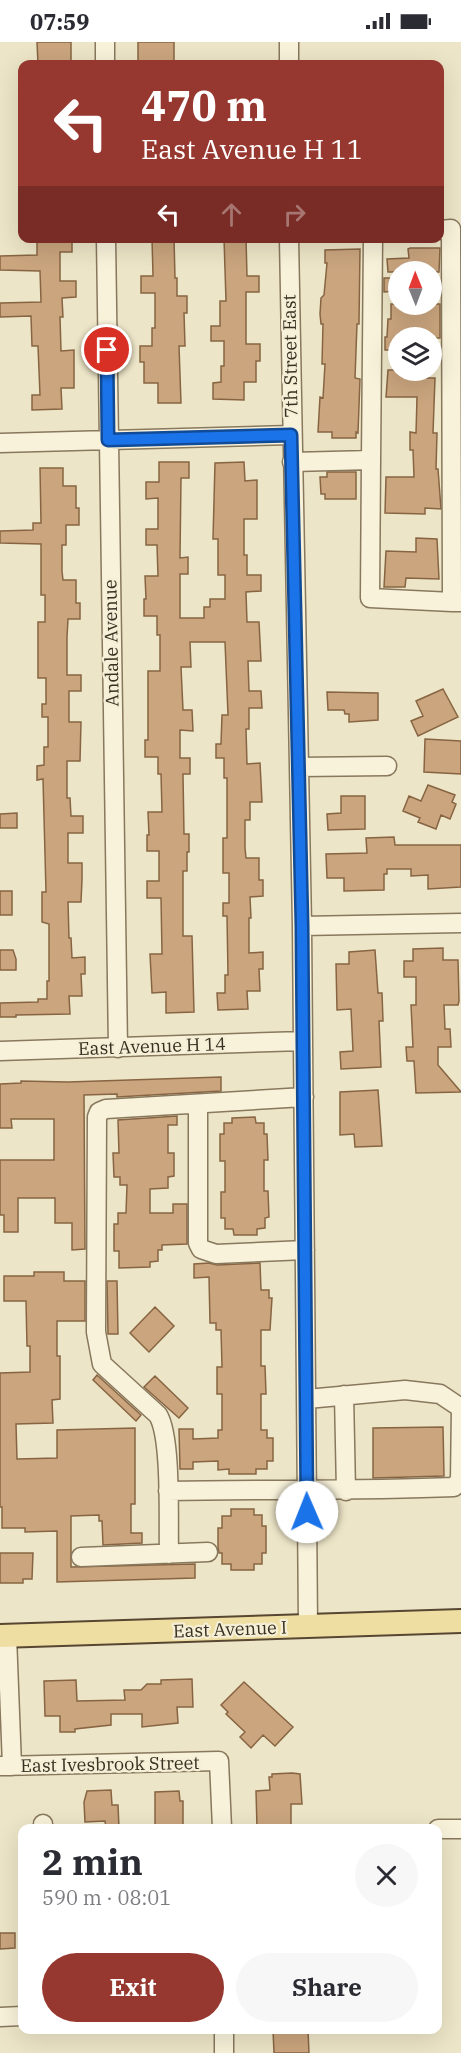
<!DOCTYPE html>
<meta charset="utf-8">
<style>
:root{--surface:#fff;--page:#f7f7f7;--text:#2b2b33;--muted:#7c7c81;--accent:#96382f}
body{margin:0;font-family:"IBM Plex Serif",serif;background:var(--page);color:var(--text);height:100vh;display:flex;flex-direction:column;font-size:22px;white-space:nowrap}
*{box-sizing:border-box;margin:0}
p{font-size:20px;color:var(--muted)}
.icon{flex:none;width:33px;height:33px;fill:none;stroke:currentColor;stroke-width:2;stroke-linecap:round;stroke-linejoin:round}
.map{position:relative;flex:1;overflow:hidden}
.side{position:absolute;left:18px;top:1782px;width:424px;height:210px;display:flex;flex-direction:column;background:var(--surface);border-radius:12px;box-shadow:0 6px 24px #0002}
.side>*{flex:none}
.banner{position:absolute;left:18px;top:18px;width:426px;height:183px;border-radius:12px;box-shadow:0 6px 24px #0002;background:#96382f;color:#fff;overflow:hidden}
.needle{width:39px;rotate:359deg}
.fabs{position:absolute;left:388px;top:219px;display:grid;gap:12px}
.fabs a{display:grid;place-items:center;width:54px;height:54px;border-radius:50%;background:var(--surface);box-shadow:0 6px 24px #0002;font-size:30px}
.pin{position:absolute;display:grid;place-items:center;width:51px;height:51px;color:#fff;margin:-26px;border:3px solid #fff;border-radius:50%;box-shadow:0 2px 6px #0007}
.me{position:absolute;width:66px;margin:-33px;rotate:359deg;stroke-linejoin:round;filter:drop-shadow(0 0 4px #0008)}
.turn{display:flex;align-items:center;gap:21px;height:126px;padding:0 24px;font-size:27px}
.turn .icon{width:78px;height:78px;stroke-width:2.5}
.turn b{display:block;font-size:42px;line-height:51px}
.lanes{display:flex;align-items:center;height:57px;padding:0 24px;background:#0003;justify-content:center;gap:30px;direction:ltr}
.lanes .off{opacity:.35}
.round{display:grid;place-items:center;flex:none;width:63px;height:63px;border-radius:32px;background:var(--page)}
.overview{display:flex;align-items:center;justify-content:space-between;height:102px;padding:0 24px}
h1{font-size:36px;font-weight:800;line-height:45px}
.primary-button{display:flex;gap:12px;margin-top:auto;padding:12px 24px}
.primary-button a{flex:1;height:69px;border-radius:36px;background:var(--accent);color:#fff;font-size:24px;font-weight:800;line-height:69px;text-align:center}
.primary-button a+a{background:var(--page);color:var(--text)}
.status{display:flex;justify-content:space-between;align-items:center;height:42px;padding:0 30px;background:var(--surface);direction:ltr}
.status svg{height:16px;fill:currentColor}
.map>svg:first-child{display:block}
</style>
<div class="status"><b>07:59</b><svg viewBox="0 0 49 12"><path d="M0 12V9h3v3zM5 12V6h3v6zM10 12V3h3v9zM15 12V0h3v12zM26 1h20v11H26zM47 4h2v5h-2z"/></svg></div>
<div class="map">
<svg width="461" height="2011" viewBox="0 0 461 2011">
<rect width="100%" height="100%" fill="#ede5c7"/>
<path fill="#caa57e" stroke="#876543" stroke-width="1.5" d="M37,0H71V22H38Z
M138,0H174V22H138Z
M37,196H72V210H60V239H76V255L62,256L63,275H60L61,309L74,308V346H61L62,367L32,368V353H40L38,304H32L31,274L0,275V261L41,260L40,229L0,228V214L37,213Z
M152,196H174L175,236H177V254H187V271H184L185,304H179L181,361H158V341H144V320H140V304H152V286H155V251H141V234H153Z
M224,196H246L247,234H259V250H246V302H260V319H256V340H244V358L213,357V341L221,340V324H224V299H211V284H220V259H226Z
M410,206H440L439,230H388L387,217L409,216L408,207Z
M360,207L359,282H357L355,336L360,337L358,391L356,390V396H332V390H318L320,355L323,356L325,322H322L323,282H321L320,272L321,256L324,253L327,221H325V208Z
M384,236H399V249L384,250Z
M391,262H440V296H399V308H385V295H387L388,277H391Z
M388,328H409V336H435L433,391H437L436,427H438L441,467L425,466V472L385,471L386,435H414L413,408H410V390L416,391L417,355H386Z
M159,420H189V436H181L180,516L188,515V532H180V576H204V565H210V557H225V533H218V497H213L215,421L244,420L245,439L257,438V477H244V513H247V533H261V549L246,550L247,580H259L261,619H248L249,649H261L262,666H249V687H246L247,722L260,721L262,760H250V778H245V806L246,816H259V838H263V854L250,855L251,876H249V911L263,910V927H259L260,949H247L248,967L218,968L217,951H225V933H228L227,874H223V861H229V831H223V796H227V736H224V716H216V702H221L222,673H228L225,600H190L191,625H181L183,668H192L193,689L180,688V716H190V732H183L184,792H189V810H187V829H183V894H192L194,970L166,971V950L152,951L150,912H162L161,856H147V839H159V809H147V793H149L148,770H162L161,732H158V715H145V698H148V629H160V593H157V574H144V557H146L145,534H158L157,503H146V487H158V456L146,457V440H159Z
M40,426H63V444H76V466H79V483H66V503H62V529L63,538H76V561H80V577H68L67,595V633H81V649H69V680H81L80,719H67V756H70L71,774H83V791H68V821H82V838L81,860H68L69,896H71L72,916L85,915V932H81L82,954H69L70,972L16,973V975H0V961L38,960V957H47V939H49V882L42,880V850H46L43,737L37,738V724L44,723V705H48V675H42V662H46V636H38V580H45V553H41V502L0,501V489L33,488V481H41Z
M327,430H356V457H325V452H321L320,435H327Z
M416,496L437,497L439,537L406,536L405,545H384L386,509L416,510Z
M443,647L458,675L418,694L411,679L423,674L416,659Z
M327,650L378,651V678L349,680V672H345L344,668H328Z
M425,697L461,699V732L424,730Z
M428,743L455,753L452,760L456,762L450,777L441,773L436,787L418,780L420,776L403,769L409,754L421,759Z
M341,754H365V787L328,788L327,772L341,771Z
M17,771V786H0V772Z
M394,795L395,803H461V845L428,847V833L411,834V827H387V832H384V848L344,849V836H327L326,812L367,811L366,796Z
M0,849H12V873H0Z
M443,906V918H458L459,959L458,963H444L445,987H450L451,1005H438V1023L461,1050L416,1051L414,1019H407L406,1005H413L411,963H416V935H404V919H413V907Z
M0,908H13L16,917V928H0Z
M375,908L378,951H382L383,979H379L381,1025L341,1027L340,1010L353,1009L351,967L337,968L336,922H349V910Z
M221,1035V1049L117,1055V1052L84,1053L85,1207L72,1208V1181H55V1156H18V1190H4V1173H0V1118H54V1077H11L12,1086H0V1042L21,1041V1039L68,1040Z
M378,1048L382,1104L355,1105L354,1092L340,1093V1050Z
M177,1074V1083H168V1111H174V1134L168,1135V1146L150,1147V1171H173V1162H187V1202L162,1203V1208H158V1219L150,1220V1225L119,1226V1209H114V1182H118V1171H126L127,1143H120V1135H114L113,1111H119L118,1078Z
M255,1075L256,1081H264V1092H267L268,1118H264V1149H268L269,1175L265,1176V1186L257,1187V1193H234L233,1187H225V1176H221V1150H225V1119H220V1092H224V1081H232V1076Z
M209,1221L217,1223L260,1221L261,1248H269V1256H272L270,1288H261V1324H265L266,1352H261V1388H267V1396H273V1419H267V1427H256V1432H229V1427L218,1428V1419L193,1420V1427H180L179,1387H193V1397L218,1396V1388H222V1352H217V1325H222L221,1288H216V1281H210L209,1235L194,1236V1222Z
M34,1230H64V1239H85V1279H57V1314H60V1357L52,1358L53,1381L16,1382L17,1417L57,1416V1388L135,1386V1462H131V1491H142V1501L103,1503L102,1479H99V1473L71,1474V1525L195,1522V1536L57,1540V1489L25,1490V1486H2V1465H0V1331L30,1330V1304H27L26,1259H4V1234H34Z
M107,1239H117L118,1292H108Z
M155,1265L174,1284L149,1310L130,1291Z
M97,1333L141,1373L136,1379L93,1338Z
M155,1334L188,1366L179,1376L144,1345Z
M443,1385L444,1434L373,1436V1386Z
M231,1467H254V1473H262V1484H266V1511H262V1522H254V1528H231V1522H222V1511H219L218,1505V1486H222V1474H231Z
M0,1511H33L32,1537H23V1541H0Z
M192,1637L193,1665H177L178,1681L142,1685V1672H111V1683L75,1687V1690H60V1674H45L44,1639L76,1638L77,1659L125,1658L124,1648H141L147,1642H161V1638Z
M244,1640L293,1685L275,1704L263,1693L251,1706L240,1695L245,1690L226,1672L228,1670L221,1663Z
M292,1731L300,1732L302,1762H291V1786H257L256,1749L270,1748L269,1735H272V1732Z
M111,1748L112,1763H118L119,1786H106L105,1779L85,1780L84,1760L87,1749Z
M179,1749L180,1759H183V1786H155V1750Z
M0,1891H15V1906L0,1907Z
M273,1988H308L309,2011H274Z"/>
<g fill="none" stroke-linecap="round" stroke-linejoin="round">
<defs>
<path id="minor" d="M105,0V22
M289,22V0
M440,188L451,187L452,560H461
M106,196L118,1006
M289,196L302,884L308,1584
M0,401L291,393
M371,418L370,556L452,560
M292,420L371,418L373,196
M299,725L387,724
M302,884L461,881
M0,1009L303,999
M198,1062V1201L201,1207L216,1212L305,1208
M344,1353L346,1449
M168,1449C263,1447 358,1449 454,1445L460,1438L461,1366L440,1352L405,1348L307,1357
M169,1512C168,1481 172,1396 158,1373L102,1322L96,1290L97,1075L99,1070L106,1067L304,1055
M81,1515L208,1510
M7,1594L12,1724
M0,1724L219,1719L222,1786
M43,1782V1786
M438,1787H461
M0,1975L22,1974
M224,1988V2011"/>
<path id="major" d="M0,1594L461,1579"/>
</defs>
<use href="#minor" stroke="#88785d" stroke-width="21"/>
<use href="#major" stroke="#574631" stroke-width="26"/>
<use href="#minor" stroke="#f8f2da" stroke-width="18"/>
<use href="#major" stroke="#eedea1" stroke-width="22"/>
</g>
<g fill="none" stroke-linecap="round" stroke-linejoin="round">
<defs>
<path id="route" d="M107,308L108,398L291,393L302,884L307,1470"/>
</defs>
<use href="#route" stroke="#114b97" stroke-width="15"/>
<use href="#route" stroke="#1a73e8" stroke-width="10"/>
</g>
<g text-anchor="middle" dominant-baseline="central" stroke-width="4.5" stroke-linejoin="round" paint-order="stroke">
<g font-size="18" fill="#392f20" stroke="#f5efd7">
<text transform="translate(290 314) rotate(-91)">7th Street East</text>
<text transform="translate(111 601) rotate(-91)">Andale Avenue</text>
<text transform="translate(152 1004) rotate(-2)">East Avenue H 14</text>
<text transform="translate(230 1587) rotate(-2)">East Avenue I</text>
<text transform="translate(110 1722) rotate(-1)">East Ivesbrook Street</text>
</g>
</g>
</svg>
<div class="fabs">
<a><svg class="needle" viewBox="-14 -14 28 28"><path d="M0-13l5 13h-10z" fill="#e53935"/><path d="M0 13l5-13h-10z" fill="#7c7c81"/></svg></a>
<a><svg class="icon" aria-label="layers" viewBox="0 0 24 24"><path d="M12 4l9 5-9 5-9-5zM3 14l9 5 9-5"/></svg></a>
</div>
<div class="pin" style="left:107px;top:308px;background:#d93025"><svg class="icon" aria-label="arrive" viewBox="0 0 24 24"><path d="M6 21V4h12l-3 4 3 4H6"/></svg></div>
<svg class="me" style="left:307px;top:1470px" viewBox="-20 -20 40 40"><circle r="19" fill="#fff"/><path d="M0-13L10 11 0 6-10 11z" fill="#1a73e8"/></svg>
<div class="banner">
<div class="turn"><svg class="icon" aria-label="left" viewBox="0 0 24 24"><path d="M17 20v-9H6M10 6l-5 5 5 5"/></svg><div><b>470 m</b>East Avenue H 11</div></div>
<div class="lanes"><svg class="icon" aria-label="left" viewBox="0 0 24 24"><path d="M17 20v-9H6M10 6l-5 5 5 5"/></svg><svg class="icon off" aria-label="ahead" viewBox="0 0 24 24"><path d="M12 20V5M6 11l6-6 6 6"/></svg><svg class="icon off" aria-label="right" viewBox="0 0 24 24"><path d="M7 20v-9h11M14 6l5 5-5 5"/></svg></div>
</div>
<section class="side">
<div class="overview"><div><h1>2 min</h1><p>590 m · 08:01</p></div><a class="round"><svg class="icon" aria-label="close" viewBox="0 0 24 24"><path d="M6 6l12 12M18 6L6 18"/></svg></a></div>
<div class="primary-button"><a>Exit</a><a>Share</a></div>
</section>
</div>
